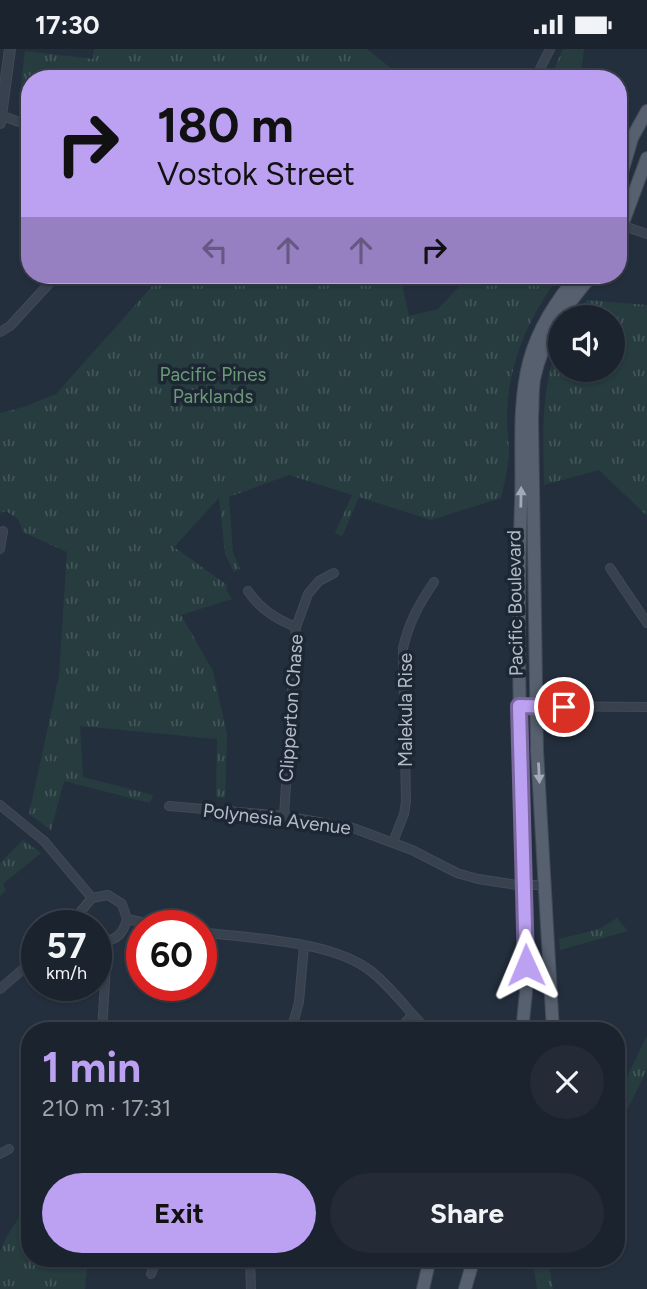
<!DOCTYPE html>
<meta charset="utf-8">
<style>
:root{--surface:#1b232e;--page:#242b36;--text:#f1f3f6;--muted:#a0a4aa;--line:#39404a;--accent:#bca0f2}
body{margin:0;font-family:Figtree,sans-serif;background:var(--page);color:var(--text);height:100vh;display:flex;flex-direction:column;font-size:26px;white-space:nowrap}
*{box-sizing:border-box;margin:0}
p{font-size:23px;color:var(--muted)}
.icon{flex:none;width:38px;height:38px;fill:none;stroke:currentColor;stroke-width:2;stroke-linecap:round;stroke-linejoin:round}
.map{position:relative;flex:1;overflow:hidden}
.sheet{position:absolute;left:21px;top:973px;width:604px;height:245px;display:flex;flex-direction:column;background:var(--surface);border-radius:28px;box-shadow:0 2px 5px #0004,0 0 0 2px var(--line)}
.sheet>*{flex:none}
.banner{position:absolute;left:21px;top:21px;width:606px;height:214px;border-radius:28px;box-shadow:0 2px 5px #0004,0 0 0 2px var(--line);background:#bca0f2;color:#111;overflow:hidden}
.tools{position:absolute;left:548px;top:256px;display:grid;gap:14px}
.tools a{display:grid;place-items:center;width:77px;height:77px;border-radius:50%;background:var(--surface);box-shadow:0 2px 5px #0004,0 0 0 2px var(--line);font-size:35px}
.speed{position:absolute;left:21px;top:861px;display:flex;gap:14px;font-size:35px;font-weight:700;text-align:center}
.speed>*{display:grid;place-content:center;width:91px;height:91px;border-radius:50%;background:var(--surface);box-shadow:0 2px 5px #0004,0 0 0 2px var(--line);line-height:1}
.speed small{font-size:18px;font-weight:400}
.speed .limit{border:10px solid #d22;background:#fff;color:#111}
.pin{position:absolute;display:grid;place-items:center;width:60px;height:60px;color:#fff;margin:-30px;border:4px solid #fff;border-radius:50%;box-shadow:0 2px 7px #0007}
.me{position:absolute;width:77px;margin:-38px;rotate:359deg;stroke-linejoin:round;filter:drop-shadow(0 0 5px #0008)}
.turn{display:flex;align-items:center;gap:24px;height:147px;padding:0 21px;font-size:32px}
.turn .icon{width:91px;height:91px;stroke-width:2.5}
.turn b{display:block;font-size:49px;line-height:60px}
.lanes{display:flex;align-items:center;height:66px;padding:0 21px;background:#0003;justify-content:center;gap:35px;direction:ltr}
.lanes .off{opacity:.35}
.round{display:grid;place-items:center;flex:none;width:74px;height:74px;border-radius:37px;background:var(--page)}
.overview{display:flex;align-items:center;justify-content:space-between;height:119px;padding:0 21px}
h1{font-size:42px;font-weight:700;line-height:52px;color:var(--accent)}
.action{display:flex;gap:14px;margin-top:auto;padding:14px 21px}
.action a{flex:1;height:80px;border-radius:42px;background:var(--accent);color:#111;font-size:28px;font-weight:700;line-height:80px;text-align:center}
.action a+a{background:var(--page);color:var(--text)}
.status{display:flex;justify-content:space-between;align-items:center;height:49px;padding:0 35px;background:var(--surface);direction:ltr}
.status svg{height:19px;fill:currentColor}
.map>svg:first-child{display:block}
</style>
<div class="status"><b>17:30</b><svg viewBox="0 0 49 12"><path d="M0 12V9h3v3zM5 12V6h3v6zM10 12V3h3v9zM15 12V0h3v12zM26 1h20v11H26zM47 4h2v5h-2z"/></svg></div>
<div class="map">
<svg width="647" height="1240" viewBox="0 0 647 1240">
<defs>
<pattern id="park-tufts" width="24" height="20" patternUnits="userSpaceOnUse" patternTransform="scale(1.75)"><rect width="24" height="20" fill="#263c3f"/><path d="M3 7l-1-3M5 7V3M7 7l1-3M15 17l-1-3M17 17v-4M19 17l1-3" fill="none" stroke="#435659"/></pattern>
</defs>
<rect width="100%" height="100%" fill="#242f3e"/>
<path fill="url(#park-tufts)" d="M94,0H367L398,25L399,30H87L84,26L80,30H30V62L19,50L25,2L93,10Z
M563,0H584L580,30H550Z
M162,226H400L409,267L438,260L470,226H560C529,268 510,310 507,362C506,376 509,391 509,406C508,420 504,435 501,449L431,471L359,448L342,488L335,484L352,446L289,426L229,448L233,504L240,520L234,523L225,505L219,449L174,498L227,536L226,541L232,550L181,566L213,622L227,685L225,749L216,748L217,690L80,677L83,728L153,746L150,754L64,732L51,781L29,765L59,627L67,503L23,483L18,470L6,462L0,464V364L24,358L56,345Z
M587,251L647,256V467L599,421L544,436C543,387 540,338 560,291V320H612V268H573Z
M23,791L41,804L3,835L6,841L0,847V814Z
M617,869L628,882L560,901L559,890L599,880Z
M647,987V1021L616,1083L618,1046L616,1031L624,1034Z
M30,1151V1209H88L85,1240H0V1203L6,1189Z
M536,1209H553L549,1216L553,1240H537L533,1214Z"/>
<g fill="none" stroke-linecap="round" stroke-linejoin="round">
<defs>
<path id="minor" d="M535,30L550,0
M3,67L30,77
M621,176L647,185
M0,283L10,277L57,226
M0,500L3,482
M610,519L647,574
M248,542C260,560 276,570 296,578
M519,657L647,658
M0,756L44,792L92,849
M169,757L284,767L353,779L412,801L457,824L478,830L517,836H543
M284,767L296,578L308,545L319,532L334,524
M393,793L404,765L406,753L403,599C409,573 419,555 434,533
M127,870L159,877
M82,877L81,862L92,849L108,846L122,855L127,870C123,887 113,894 96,891
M201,883C252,890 332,891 372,923C393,940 409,963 428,982
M0,940L37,908
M102,982L106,917L104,893
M291,982L299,953L304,897
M398,982L412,966
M0,1105L9,1100
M250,1209L279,1211L287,1209
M250,1209L251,1240
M151,1225L157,1209"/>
<path id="tertiary" d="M0,74L10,0"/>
<path id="primary" d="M618,137L632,89L647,62
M618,187L647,109
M522,982L526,943C524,780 515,618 521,455C523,408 517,360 529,313C538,279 556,253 577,226
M553,982L537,702L532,369C533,356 532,343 534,330C543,288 565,258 592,226
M423,1240L430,1209
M465,1240L474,1209"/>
</defs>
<use href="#minor" stroke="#414a57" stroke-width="10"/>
<use href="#tertiary" stroke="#414a57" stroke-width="12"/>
<use href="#primary" stroke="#414a57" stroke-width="14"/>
<use href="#minor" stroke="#38414e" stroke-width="8"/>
<use href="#tertiary" stroke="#38414e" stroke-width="10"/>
<use href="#primary" stroke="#56606e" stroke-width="12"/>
</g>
<defs><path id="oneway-solid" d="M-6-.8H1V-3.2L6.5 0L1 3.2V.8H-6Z" transform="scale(1.75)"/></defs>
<g fill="#a1aab7">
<use href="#oneway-solid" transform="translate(521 448) rotate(-89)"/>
<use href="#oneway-solid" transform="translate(539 724) rotate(87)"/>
</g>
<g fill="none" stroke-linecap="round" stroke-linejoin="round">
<defs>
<path id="route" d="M526,916L519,657L564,658"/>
</defs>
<use href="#route" stroke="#7a689d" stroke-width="18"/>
<use href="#route" stroke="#bca0f2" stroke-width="12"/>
</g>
<g text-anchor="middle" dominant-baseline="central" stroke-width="7" stroke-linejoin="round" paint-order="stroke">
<g font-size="19" fill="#6b9a76" stroke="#1d2633">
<text x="213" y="325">Pacific Pines<tspan x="213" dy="22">Parklands</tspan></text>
</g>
<g font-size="19" fill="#b4bcc9" stroke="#1d2633">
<text transform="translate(515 554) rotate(-91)">Pacific Boulevard</text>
<text transform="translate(291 659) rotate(-86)">Clipperton Chase</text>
<text transform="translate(405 661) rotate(-90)">Malekula Rise</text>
<text transform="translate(277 770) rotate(7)">Polynesia Avenue</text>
</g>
</g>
</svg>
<div class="tools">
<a><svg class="icon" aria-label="sound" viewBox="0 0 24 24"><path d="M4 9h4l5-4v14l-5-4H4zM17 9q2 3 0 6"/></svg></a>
</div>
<div class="speed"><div>57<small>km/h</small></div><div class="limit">60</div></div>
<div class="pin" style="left:564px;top:658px;background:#d93025"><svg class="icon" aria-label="arrive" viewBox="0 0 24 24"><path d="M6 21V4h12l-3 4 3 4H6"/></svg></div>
<svg class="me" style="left:526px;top:916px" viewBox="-20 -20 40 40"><path d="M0-17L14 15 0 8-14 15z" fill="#bca0f2" stroke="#fff" stroke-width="4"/></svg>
<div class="banner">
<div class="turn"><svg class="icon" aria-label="right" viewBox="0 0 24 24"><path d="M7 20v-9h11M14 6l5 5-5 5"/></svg><div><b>180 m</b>Vostok Street</div></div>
<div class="lanes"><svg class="icon off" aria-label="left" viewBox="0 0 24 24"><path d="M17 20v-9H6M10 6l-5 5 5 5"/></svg><svg class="icon off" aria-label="ahead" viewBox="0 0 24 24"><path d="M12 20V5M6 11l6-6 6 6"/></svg><svg class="icon off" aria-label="ahead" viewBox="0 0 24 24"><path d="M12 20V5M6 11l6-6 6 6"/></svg><svg class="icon" aria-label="right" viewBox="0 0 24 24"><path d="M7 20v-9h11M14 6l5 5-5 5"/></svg></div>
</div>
<section class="sheet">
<div class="overview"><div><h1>1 min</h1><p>210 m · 17:31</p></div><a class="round"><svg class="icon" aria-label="close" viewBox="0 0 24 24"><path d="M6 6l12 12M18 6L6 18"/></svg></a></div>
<div class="action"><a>Exit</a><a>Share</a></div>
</section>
</div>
